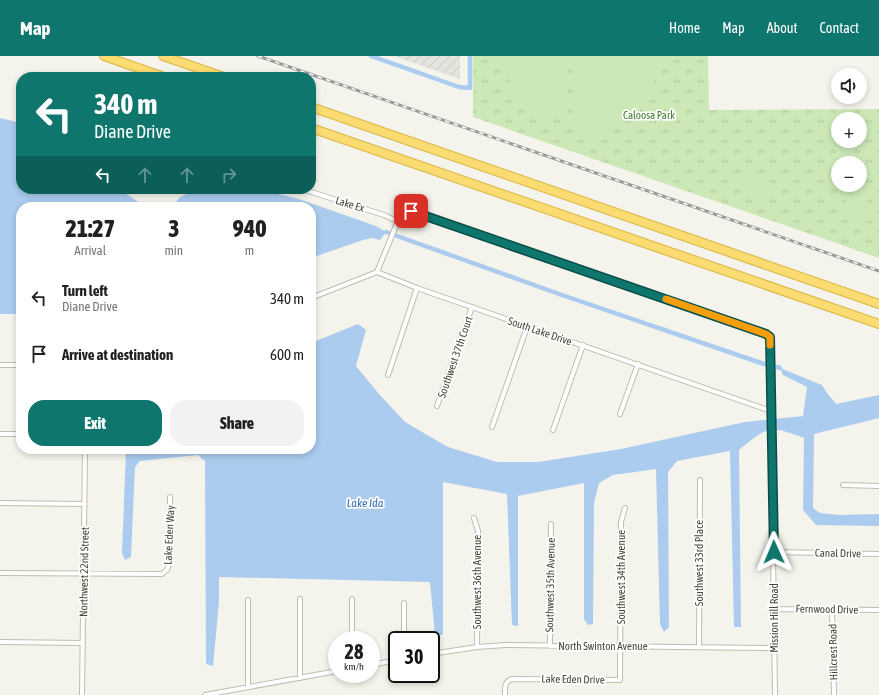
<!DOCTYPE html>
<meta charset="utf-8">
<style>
:root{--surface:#fff;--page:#f2f2f2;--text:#202124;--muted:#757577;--accent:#0f766e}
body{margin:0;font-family:"Asap Condensed",sans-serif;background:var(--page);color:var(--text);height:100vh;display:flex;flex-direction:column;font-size:15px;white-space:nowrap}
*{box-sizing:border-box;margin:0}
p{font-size:13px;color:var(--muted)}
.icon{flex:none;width:22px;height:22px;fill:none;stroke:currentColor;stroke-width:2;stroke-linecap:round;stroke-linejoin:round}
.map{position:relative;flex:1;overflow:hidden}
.details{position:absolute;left:16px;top:146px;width:300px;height:252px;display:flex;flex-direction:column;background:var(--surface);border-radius:16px;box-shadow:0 2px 6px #0003}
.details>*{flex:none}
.guide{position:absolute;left:16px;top:16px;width:300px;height:122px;border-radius:16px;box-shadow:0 2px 6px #0003;background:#0f766e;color:#fff;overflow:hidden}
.controls{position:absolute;left:831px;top:12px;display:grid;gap:8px}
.controls a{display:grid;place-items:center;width:36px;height:36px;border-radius:50%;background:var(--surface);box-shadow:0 2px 6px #0003;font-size:20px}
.speed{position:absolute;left:328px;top:575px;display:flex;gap:8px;font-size:20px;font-weight:700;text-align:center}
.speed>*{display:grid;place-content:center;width:52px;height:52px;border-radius:50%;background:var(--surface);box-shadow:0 2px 6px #0003;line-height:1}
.speed small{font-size:10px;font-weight:400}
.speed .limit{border:2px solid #111;border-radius:6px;background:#fff;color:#111}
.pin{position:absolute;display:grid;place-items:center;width:34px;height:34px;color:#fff;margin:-17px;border-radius:8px;box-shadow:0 2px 6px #0006}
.me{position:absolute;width:44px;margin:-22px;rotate:359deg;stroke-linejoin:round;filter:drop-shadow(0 0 3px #0008)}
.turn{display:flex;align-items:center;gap:14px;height:84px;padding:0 12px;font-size:18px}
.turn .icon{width:52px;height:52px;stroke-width:2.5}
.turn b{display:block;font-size:28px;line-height:34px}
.lanes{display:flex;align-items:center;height:38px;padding:0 12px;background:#0003;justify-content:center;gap:20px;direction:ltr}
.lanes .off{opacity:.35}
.eta{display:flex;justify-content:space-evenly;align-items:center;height:68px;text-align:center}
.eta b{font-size:24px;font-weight:800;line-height:28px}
.cta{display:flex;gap:8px;margin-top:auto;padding:8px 12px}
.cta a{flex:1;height:46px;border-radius:16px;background:var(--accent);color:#fff;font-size:16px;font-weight:800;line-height:46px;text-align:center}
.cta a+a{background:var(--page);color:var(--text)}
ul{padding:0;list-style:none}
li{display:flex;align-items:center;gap:12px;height:56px;padding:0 12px}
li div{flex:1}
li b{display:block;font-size:15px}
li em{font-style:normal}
header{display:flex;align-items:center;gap:24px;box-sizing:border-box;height:56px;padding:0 20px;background:var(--accent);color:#fff}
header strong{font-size:19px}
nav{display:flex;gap:22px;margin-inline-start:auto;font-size:14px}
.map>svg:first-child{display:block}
</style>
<header>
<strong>Map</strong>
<nav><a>Home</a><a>Map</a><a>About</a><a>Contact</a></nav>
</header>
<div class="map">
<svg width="879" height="639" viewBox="0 0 879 639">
<defs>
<pattern id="industrial-furrows" width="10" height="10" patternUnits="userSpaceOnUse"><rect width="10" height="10" fill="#e5e3dd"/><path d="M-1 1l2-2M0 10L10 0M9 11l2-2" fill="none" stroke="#c6c4be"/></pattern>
<pattern id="grass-tufts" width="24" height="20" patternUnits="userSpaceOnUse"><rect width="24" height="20" fill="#cce8b6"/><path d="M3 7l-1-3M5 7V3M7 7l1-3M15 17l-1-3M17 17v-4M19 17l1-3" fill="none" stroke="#b1c89d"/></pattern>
</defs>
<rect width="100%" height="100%" fill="#f5f4ec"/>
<path fill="url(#industrial-furrows)" d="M394,0H460V23Z"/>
<path fill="url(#grass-tufts)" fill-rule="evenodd" d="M473,0H708L709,54L879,53V202L473,61ZM838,63H860V85H838ZM838,107H860V129H838Z"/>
<path fill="#cce8b6" d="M506,0H564L568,4V62C531,62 505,37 506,0Z
M581,0H657C656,10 657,21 653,31C645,53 627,69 605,75C600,76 594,78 589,77C585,76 582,74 578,72L577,3Z
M742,117H746L771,126L773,131C772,136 771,141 764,141L739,131C736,127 738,120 742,117Z
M865,131L869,165L849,167L845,133Z"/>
<path fill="#abccef" d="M0,62L21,67V133H119L146,151H21V258H0Z
M198,133H257L299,143L376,170L386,176L380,184L372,182L363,184L311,202V151H172L180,141Z
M358,268L366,274L356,310L379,338L405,366L448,391L497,406H538L621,393L745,366L803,360L807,331L783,319L780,312L822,329L827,337L836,348L879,339V362L814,378L813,452L820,457L840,459L879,458V470L816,469L803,454L804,382C793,378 777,371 766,375C759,377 745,389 739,394L741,571H734L730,395L677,405L668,416L669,571L664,576L660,568L656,413L613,419L599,427L594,447L593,568L588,569L584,563V427L518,440V570L512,569L507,438L443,426V579H435L430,526L219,521V546L213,610L206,608L205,405L198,399L140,405L135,411L131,501L125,504L122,497L126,393H311V287Z"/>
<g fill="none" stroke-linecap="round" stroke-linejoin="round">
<path stroke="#abccef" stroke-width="4.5" d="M371,0L459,31L470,32V0
M386,176L562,239L764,308
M777,311L780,312"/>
<defs>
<path id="street" d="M302,133L384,159L397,165
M377,216L402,155L405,154L411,155L766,278L770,281L775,639
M311,242L377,216L417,232L771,355
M0,309H21
M388,319L417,232
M437,350L472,251
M620,358L638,308
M492,371L526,274V270
M553,374L583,289
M0,378H21
M843,429L879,430
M0,447L84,448
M474,462L478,475L477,591
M774,496L879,498
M0,517L162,518L167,514L169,508L170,441
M300,543V622
M352,543V584
M775,553L879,554
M832,553L834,639
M404,584V547
M0,586L83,587
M550,590L551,468
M699,591L700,424
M431,598L477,591L505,589L770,592L774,590
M371,609L397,604
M248,631V544
M82,639L85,393
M205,639L337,615
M505,639C505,631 504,626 512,623L620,624L621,466L625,452"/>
<path id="highway" d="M104,0L164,21
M163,0L224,21
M311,51L879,248
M311,72L879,268"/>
</defs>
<use href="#street" stroke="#c1bdae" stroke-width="6"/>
<use href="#highway" stroke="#dab441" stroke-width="10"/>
<use href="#street" stroke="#fff" stroke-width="4"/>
<use href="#highway" stroke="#fadc73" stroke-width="8"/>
<defs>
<path id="rail" d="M258,0L879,215"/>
</defs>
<use href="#rail" stroke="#9a9a9a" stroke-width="3"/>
<use href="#rail" stroke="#fff" stroke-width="1.5" stroke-dasharray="4.5" stroke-linecap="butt"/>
</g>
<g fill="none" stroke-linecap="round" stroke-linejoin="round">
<defs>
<path id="route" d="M411,155L766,278L770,281L774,496"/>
</defs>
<use href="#route" stroke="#0a4d48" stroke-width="10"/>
<use href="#route" stroke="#0f766e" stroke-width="7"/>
<path stroke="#f59e0b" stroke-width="7" d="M666,243L766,278L770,281V289"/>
</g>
<g text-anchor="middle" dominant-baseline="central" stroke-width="3.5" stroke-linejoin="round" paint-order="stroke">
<g font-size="11" fill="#427c2d" stroke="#fff">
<text x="649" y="59">Caloosa Park</text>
</g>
<g font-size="11" fill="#4a4539" stroke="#fff">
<text transform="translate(350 148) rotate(17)">Lake Ex</text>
<text transform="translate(540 275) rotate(19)">South Lake Drive</text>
<text transform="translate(455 301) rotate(-71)">Southwest 37th Court</text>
<text transform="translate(169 479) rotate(-87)">Lake Eden Way</text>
<text transform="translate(838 497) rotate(1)">Canal Drive</text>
<text transform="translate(699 507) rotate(-90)">Southwest 33rd Place</text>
<text transform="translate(84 516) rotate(-89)">Northwest 22nd Street</text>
<text transform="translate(621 521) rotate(-90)">Southwest 34th Avenue</text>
<text transform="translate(477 526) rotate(-90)">Southwest 36th Avenue</text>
<text transform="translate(550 529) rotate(-89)">Southwest 35th Avenue</text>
<text transform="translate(827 553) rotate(1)">Fernwood Drive</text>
<text transform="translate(774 562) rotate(-90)">Mission Hill Road</text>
<text x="603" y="590">North Swinton Avenue</text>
<text transform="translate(833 596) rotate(-91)">Hillcrest Road</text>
<text transform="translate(573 623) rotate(1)">Lake Eden Drive</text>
</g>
<g font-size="12" font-style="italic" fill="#346fb5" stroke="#fff">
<text x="365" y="447">Lake Ida</text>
</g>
</g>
</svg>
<div class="controls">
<a><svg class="icon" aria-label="sound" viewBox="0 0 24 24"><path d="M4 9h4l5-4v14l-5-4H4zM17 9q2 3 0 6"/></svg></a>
<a>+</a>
<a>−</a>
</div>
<div class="speed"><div>28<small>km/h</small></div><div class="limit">30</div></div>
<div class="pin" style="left:411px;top:155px;background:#d93025"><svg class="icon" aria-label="arrive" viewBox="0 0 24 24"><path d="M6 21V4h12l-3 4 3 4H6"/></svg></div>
<svg class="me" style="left:774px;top:496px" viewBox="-20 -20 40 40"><path d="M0-17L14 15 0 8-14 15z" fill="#0f766e" stroke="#fff" stroke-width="4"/></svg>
<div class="guide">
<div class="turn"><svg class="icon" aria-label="left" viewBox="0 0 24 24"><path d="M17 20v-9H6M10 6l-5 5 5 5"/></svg><div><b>340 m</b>Diane Drive</div></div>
<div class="lanes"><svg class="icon" aria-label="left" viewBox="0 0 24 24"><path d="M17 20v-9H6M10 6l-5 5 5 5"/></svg><svg class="icon off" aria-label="ahead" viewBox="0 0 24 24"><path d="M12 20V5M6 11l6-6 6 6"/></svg><svg class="icon off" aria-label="ahead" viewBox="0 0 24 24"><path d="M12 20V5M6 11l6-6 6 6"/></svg><svg class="icon off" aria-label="right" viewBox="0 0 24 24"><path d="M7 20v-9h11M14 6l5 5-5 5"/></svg></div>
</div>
<section class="details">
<div class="eta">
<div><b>21:27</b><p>Arrival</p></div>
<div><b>3</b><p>min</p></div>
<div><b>940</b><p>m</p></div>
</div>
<ul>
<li><svg class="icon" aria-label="left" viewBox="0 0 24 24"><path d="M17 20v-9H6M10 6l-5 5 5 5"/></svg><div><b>Turn left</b><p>Diane Drive</p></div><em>340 m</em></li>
<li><svg class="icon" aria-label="arrive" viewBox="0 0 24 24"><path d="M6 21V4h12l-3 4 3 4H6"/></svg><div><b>Arrive at destination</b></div><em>600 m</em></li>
</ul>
<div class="cta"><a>Exit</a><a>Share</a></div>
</section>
</div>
